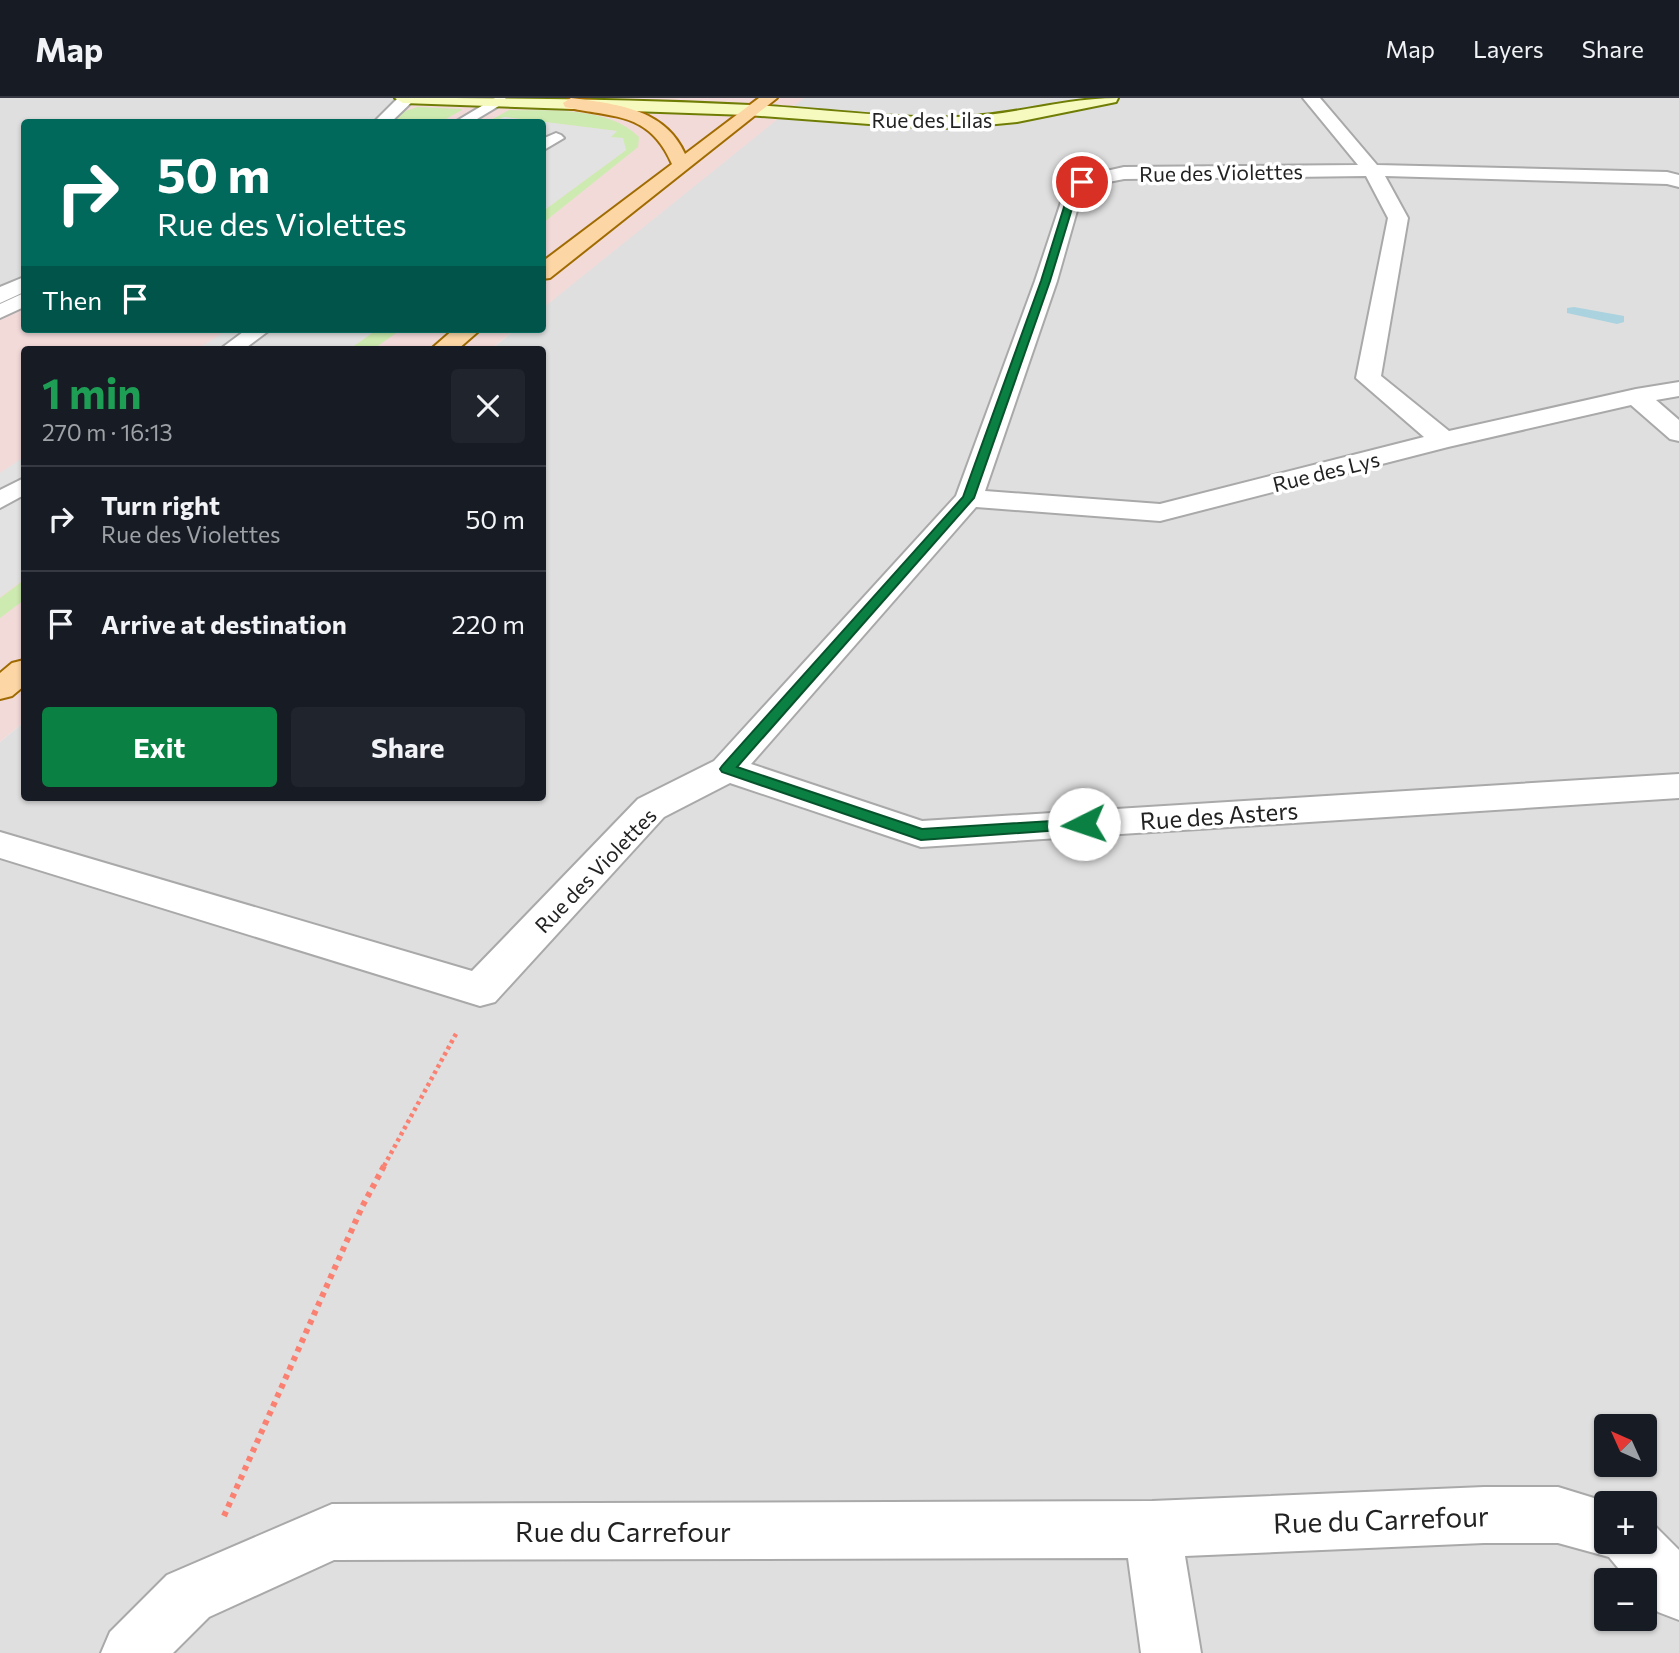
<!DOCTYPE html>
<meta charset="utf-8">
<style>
:root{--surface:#171b24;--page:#20242c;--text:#f1f3f6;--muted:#9ea1a6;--line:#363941;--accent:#0b8043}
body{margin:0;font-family:Commissioner,sans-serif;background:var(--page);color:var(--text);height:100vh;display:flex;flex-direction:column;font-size:26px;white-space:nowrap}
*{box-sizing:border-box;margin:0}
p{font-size:23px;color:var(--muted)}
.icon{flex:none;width:38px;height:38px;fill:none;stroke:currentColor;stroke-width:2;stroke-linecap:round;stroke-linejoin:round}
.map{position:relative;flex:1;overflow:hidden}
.drawer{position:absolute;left:21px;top:248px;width:525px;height:455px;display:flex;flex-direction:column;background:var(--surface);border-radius:7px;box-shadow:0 2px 5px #0004}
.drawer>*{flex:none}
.hud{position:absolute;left:21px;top:21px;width:525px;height:214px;border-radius:7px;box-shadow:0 2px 5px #0004;background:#00695c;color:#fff;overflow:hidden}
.needle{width:46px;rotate:315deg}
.fabs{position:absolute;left:1594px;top:1316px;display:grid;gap:14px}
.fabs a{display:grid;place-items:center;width:63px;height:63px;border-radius:7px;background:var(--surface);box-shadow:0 2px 5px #0004;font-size:35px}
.pin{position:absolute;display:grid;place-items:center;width:60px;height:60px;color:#fff;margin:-30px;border:4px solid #fff;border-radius:50%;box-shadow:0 2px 7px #0007}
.me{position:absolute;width:77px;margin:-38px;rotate:266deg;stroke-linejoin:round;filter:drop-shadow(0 0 5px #0008)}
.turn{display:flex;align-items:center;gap:24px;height:147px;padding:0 21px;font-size:32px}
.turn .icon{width:91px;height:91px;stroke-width:2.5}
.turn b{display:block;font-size:49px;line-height:60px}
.then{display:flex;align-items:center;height:66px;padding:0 21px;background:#0003;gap:14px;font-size:26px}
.round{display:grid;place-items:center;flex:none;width:74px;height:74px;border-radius:7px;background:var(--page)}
.headline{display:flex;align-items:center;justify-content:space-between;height:119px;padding:0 21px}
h1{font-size:42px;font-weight:700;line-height:52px;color:#1e9e55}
.action{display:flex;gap:14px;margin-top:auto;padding:14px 21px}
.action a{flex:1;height:80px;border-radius:7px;background:var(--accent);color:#fff;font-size:28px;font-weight:700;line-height:80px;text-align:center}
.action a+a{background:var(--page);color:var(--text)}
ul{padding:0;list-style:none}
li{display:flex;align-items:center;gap:21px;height:105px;padding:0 21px;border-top:2px solid var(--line)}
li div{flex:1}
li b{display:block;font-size:26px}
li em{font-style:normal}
header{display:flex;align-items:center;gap:42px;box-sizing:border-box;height:98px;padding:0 35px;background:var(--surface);border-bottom:2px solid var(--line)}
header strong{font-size:33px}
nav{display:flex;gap:38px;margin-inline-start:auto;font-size:24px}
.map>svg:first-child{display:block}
</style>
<header>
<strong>Map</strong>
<nav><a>Map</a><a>Layers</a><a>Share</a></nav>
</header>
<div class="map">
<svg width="1679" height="1555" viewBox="0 0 1679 1555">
<rect width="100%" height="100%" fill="#f2efe9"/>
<path fill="#e0dfdf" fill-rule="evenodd" d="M0,0H417L394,24H24V192L0,205Z
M802,0H1679V1555H0V644L24,624V700H542V252H490L516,231H542L543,209ZM1606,1328H1645V1367H1606ZM1606,1405H1645V1444H1606ZM1606,1482H1645V1521H1606Z"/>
<path fill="#f2dad9" d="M417,0H804L543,210L542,24H394Z
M24,192V231H516L490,252H24V624L0,644V205Z"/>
<path fill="#cdebb0" d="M418,9L461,11L462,12L442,23L394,24L405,13Z
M509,12C550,13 608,8 639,39L638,49L543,125V113L626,52L610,39L616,33L504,19L494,24H487Z
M378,231L399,233L372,252H348Z
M24,482V502L0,520V500Z"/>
<path fill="#e2e2e2" d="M504,19L617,33L611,39L623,40L626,52L543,113L542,24H493Z
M229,231H377L348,252H196Z
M24,359V481L0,499V375Z"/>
<path fill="#aad3df" d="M1574,209L1624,218V224L1617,226L1567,215V210Z"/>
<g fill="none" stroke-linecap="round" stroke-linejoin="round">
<defs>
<path id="lane" d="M495,0H505L507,3L472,24H455Z
M556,35L561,37L564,40L542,53V41Z
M24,195V209L0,220V206Z
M247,231H271L243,252H219Z
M24,380V397L0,410V392Z"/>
<path id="street" d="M398,0H416L391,24H374Z
M1303,0H1320L1377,67L1667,74L1679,77V89L1667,86L1385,78L1408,120L1381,278L1449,333L1636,291L1679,284V298L1656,302L1679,322V343L1670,341L1631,307L1448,349L1160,423L976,409L751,666L922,723L1679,676V700L921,749L730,685L664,719L495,904L480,908L0,760V734L472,873L638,701L714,663L956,398L1035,183L1066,89L1075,80L1124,69L1358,67ZM1366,78L1388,120L1356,280L1424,339L1160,406L985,393L1057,183L1082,95L1088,88L1124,81Z
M24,179V194L0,205V189Z
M1484,1389H1558L1610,1405H1606V1444H1645V1421L1651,1424L1679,1452V1522L1658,1514L1645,1500V1482H1628L1609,1459L1558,1445H1484L1185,1458L1201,1555H1141L1128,1460L334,1462L209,1519L173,1555H101L110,1534L167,1477L332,1406L1152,1403Z"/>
<path id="secondary" d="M395,0C513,0 631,1 750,7C818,10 887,21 956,19C1011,18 1064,0 1118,0L1116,4L1017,24L955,30L896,28L747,17L403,5Z"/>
<path id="primary" d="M571,0C615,6 665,10 685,56L759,0H777L550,180L542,181V164L672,66C649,13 613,20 565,9L563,5Z
M454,231H481L457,252H430Z
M24,562V588L12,598L0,601V575L12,565Z"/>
</defs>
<use href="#lane" stroke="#a9a9a9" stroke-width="4"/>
<use href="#street" stroke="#a9a9a9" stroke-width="4"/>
<use href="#secondary" stroke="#707d05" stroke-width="4"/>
<use href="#primary" stroke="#a06b00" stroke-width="4"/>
<path stroke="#fa8072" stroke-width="4.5" stroke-dasharray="3.5 3.5" stroke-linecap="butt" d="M384,1068L457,934"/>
<path stroke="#fa8072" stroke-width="6" stroke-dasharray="5 5" stroke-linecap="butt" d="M224,1418L362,1109L385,1066"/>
<use href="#lane" fill="#fff" fill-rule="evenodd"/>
<use href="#street" fill="#fff" fill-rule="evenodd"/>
<use href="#secondary" fill="#f7fabf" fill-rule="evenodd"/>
<use href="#primary" fill="#fcd6a4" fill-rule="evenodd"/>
</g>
<path fill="#0b8043" stroke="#07532c" stroke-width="2" d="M1082,82L1086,84L1077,94L1050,183L974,400L737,669L922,731L1084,721L1091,726L1089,730L921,742L722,674L720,671L722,668L963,399L1041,183L1069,93Z"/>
<g text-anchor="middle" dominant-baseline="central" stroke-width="7" stroke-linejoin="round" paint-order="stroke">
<g font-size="21" fill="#222" stroke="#fff">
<text x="932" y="21">Rue des Lilas</text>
<text transform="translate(1221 74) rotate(-1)">Rue des Violettes</text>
<text transform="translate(1326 373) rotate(-14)">Rue des Lys</text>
<text transform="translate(595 772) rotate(-46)">Rue des Violettes</text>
</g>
<g font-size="24" fill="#222" stroke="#fff">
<text transform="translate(1219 717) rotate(-4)">Rue des Asters</text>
</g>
<g font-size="28" fill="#222" stroke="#fff">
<text transform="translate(1381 1421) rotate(-2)">Rue du Carrefour</text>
<text x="623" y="1433">Rue du Carrefour</text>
</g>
</g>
</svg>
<div class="fabs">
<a><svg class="needle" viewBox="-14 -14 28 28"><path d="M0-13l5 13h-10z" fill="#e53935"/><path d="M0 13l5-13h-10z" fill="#9ea1a6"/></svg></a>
<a>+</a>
<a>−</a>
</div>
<div class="pin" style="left:1082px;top:84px;background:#d93025"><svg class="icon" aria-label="arrive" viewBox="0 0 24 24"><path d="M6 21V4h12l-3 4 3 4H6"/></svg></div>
<svg class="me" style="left:1084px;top:726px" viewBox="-20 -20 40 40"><circle r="19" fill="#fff"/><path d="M0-13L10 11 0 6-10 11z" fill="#0b8043"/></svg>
<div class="hud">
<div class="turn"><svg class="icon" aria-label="right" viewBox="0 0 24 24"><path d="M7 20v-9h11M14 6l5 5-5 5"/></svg><div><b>50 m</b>Rue des Violettes</div></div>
<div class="then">Then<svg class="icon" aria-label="arrive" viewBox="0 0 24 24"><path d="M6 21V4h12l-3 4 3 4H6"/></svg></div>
</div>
<section class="drawer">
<div class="headline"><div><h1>1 min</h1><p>270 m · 16:13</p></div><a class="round"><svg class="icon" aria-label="close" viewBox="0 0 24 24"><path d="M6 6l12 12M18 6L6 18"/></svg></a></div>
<ul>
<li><svg class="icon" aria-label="right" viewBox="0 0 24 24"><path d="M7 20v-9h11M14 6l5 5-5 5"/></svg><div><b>Turn right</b><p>Rue des Violettes</p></div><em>50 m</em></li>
<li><svg class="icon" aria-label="arrive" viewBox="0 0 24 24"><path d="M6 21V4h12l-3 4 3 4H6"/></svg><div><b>Arrive at destination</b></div><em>220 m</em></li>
</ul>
<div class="action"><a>Exit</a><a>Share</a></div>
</section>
</div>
